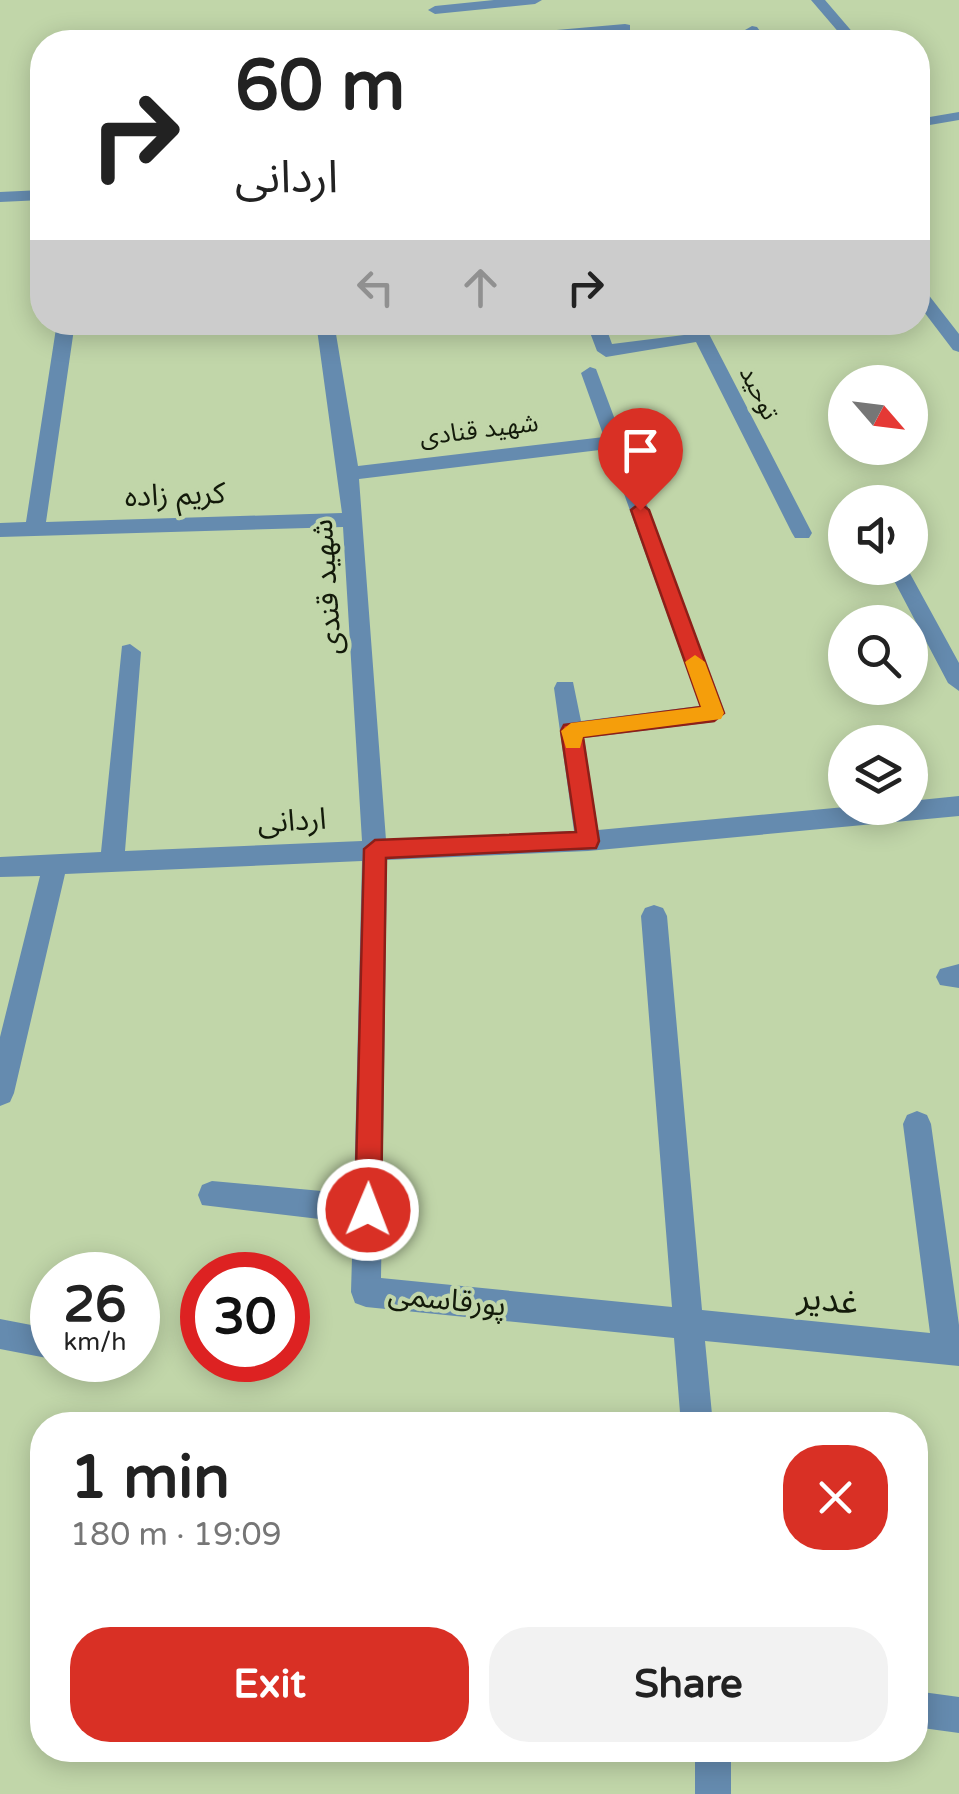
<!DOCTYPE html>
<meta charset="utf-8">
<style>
:root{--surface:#fff;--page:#f2f2f2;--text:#222;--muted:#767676;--accent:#d93025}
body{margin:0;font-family:"Varela Round","Noto Sans Arabic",sans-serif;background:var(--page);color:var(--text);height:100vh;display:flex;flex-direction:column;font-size:38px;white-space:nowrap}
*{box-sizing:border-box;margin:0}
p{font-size:32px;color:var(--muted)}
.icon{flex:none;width:55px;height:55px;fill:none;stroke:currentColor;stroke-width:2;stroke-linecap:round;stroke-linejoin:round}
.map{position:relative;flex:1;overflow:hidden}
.side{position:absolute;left:30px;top:1412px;width:898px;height:350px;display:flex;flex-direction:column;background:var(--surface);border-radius:40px;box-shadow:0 5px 25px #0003}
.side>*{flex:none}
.hud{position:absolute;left:30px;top:30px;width:900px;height:305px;border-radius:40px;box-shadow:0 5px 25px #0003;background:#fff;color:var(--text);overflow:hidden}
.needle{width:65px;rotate:118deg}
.fabs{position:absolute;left:828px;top:365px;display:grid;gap:20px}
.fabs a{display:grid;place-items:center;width:100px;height:100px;border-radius:50%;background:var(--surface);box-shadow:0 5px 25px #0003;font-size:50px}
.speed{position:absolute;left:30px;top:1252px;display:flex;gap:20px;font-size:50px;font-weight:700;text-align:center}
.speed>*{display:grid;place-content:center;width:130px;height:130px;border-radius:50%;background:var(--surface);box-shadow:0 5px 25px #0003;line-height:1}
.speed small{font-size:25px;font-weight:400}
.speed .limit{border:15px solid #d22;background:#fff;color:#111}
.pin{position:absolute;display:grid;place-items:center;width:85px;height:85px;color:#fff;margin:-102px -42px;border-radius:50% 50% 50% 0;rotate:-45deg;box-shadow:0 0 10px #0007}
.pin .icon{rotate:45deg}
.me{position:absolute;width:110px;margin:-55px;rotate:1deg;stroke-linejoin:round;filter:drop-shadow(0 0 8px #0008)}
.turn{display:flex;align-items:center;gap:35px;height:210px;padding:0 40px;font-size:45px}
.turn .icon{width:130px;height:130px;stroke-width:2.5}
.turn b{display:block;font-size:70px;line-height:85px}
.lanes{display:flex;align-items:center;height:95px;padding:0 40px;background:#0003;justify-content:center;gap:50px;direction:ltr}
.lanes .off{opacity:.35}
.round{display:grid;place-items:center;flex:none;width:105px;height:105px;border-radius:40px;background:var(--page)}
.head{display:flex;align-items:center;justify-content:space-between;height:170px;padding:0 40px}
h1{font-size:60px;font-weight:700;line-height:75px}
.cta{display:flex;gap:20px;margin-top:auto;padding:20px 40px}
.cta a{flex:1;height:115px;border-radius:40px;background:var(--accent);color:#fff;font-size:40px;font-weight:700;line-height:115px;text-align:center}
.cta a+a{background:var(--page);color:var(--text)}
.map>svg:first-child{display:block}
</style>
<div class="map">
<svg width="959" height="1794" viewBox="0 0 959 1794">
<rect width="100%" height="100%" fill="#c1d6a9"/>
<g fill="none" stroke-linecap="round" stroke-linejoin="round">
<path fill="#658baf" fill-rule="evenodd" d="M494,0H542L535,4L435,14L428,10L435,6Z
M811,0H825L861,42H847Z
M625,24L630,25V31L507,42H458L465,38Z
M752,26L757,27L768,42H754L745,30Z
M959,112V120L918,127V119Z
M42,190V200L0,202V192Z
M918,288L924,289L959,334V352L953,350L918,304Z
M57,322H75L46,522L342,513L316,322H334L358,466L604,437L581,373L590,367L596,369L725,713L714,722L584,738L598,830L845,807L910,808V801L959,796V816L588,851L387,860L381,1278L672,1307L641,916L645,908L654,905L663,908L667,916L702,1310L930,1333L903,1124L907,1115L917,1111L927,1115L931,1124L959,1325V1366L705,1341L713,1425H681L674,1338L366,1307L355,1303L351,1292L353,1223L202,1205L198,1195L202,1185L212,1181L354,1194L362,861L65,874L14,1093L10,1102L0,1106V1037L40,876L0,877V857L101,852L122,646L130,644L141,652L125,851L362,841L343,527L0,537V523L26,522ZM608,449L700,706L581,721L573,682H557L554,688L574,831L386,840L359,479Z
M586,322H604L612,344L708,332L812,533L809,538H795L792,533L696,342L606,357L597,351Z
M893,568H907L959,663V691L948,683L890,573Z
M959,964V988L940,985L936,977L940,969Z
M0,1319L52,1329V1359L0,1349Z
M915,1691L959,1697V1733L915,1727Z
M695,1750H731V1794H695Z"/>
</g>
<path fill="#d93025" stroke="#8d1f18" stroke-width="2.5" d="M640,503L649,510L724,713L714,721L583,737L599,841L596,848L386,858L381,1210L377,1220L368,1223L358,1220L355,1210L364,849L375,840L576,832L561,731L564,725L701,707L631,510Z"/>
<path fill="#f59e0b" d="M695,655L705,662L724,713L721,719L583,737L580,748H566L561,731L571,723L701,707L685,662Z"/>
<g text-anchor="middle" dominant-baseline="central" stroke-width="8" stroke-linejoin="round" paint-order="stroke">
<g font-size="25" fill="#131a0a" stroke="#c1d6a9">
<text transform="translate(759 393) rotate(63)">توحید</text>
<text transform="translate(479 430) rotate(-7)">شهید قنادی</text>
</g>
<g font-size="30" fill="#131a0a" stroke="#c1d6a9">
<text transform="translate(175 495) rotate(-2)">کریم زاده</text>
<text transform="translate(327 587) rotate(-94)">شهید قندی</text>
<text transform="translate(292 821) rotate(-3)">اردانی</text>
<text transform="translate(447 1300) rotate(6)">پورقاسمی</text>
</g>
<g font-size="35" fill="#131a0a" stroke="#c1d6a9">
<text transform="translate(828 1300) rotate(6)">غدیر</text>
</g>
</g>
</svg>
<div class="fabs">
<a><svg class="needle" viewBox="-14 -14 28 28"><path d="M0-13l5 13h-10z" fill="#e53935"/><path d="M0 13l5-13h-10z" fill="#767676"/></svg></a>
<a><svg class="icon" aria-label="sound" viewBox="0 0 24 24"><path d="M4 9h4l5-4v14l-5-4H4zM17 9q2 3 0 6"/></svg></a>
<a><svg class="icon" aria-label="search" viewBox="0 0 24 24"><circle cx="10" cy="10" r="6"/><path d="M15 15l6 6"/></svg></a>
<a><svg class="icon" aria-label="layers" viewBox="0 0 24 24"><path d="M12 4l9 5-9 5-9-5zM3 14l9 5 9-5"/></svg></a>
</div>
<div class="speed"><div>26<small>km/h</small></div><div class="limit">30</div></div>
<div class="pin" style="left:640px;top:510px;background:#d93025"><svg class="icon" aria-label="arrive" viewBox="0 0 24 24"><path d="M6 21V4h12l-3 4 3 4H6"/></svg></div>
<svg class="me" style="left:368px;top:1210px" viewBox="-20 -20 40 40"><circle r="17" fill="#d93025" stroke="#fff" stroke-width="3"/><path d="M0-11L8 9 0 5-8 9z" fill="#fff"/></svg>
<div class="hud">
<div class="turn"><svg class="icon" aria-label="right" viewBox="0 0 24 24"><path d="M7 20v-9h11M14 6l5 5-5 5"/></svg><div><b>60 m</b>اردانی</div></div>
<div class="lanes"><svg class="icon off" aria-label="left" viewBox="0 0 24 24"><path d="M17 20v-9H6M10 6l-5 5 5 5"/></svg><svg class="icon off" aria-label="ahead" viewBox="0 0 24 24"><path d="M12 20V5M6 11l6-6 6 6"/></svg><svg class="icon" aria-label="right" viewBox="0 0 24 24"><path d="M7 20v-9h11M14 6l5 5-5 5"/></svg></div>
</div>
<section class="side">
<div class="head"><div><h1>1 min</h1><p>180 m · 19:09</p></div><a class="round" style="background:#d93025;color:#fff"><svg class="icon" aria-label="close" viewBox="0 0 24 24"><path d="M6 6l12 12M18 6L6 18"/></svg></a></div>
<div class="cta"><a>Exit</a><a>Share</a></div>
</section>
</div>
